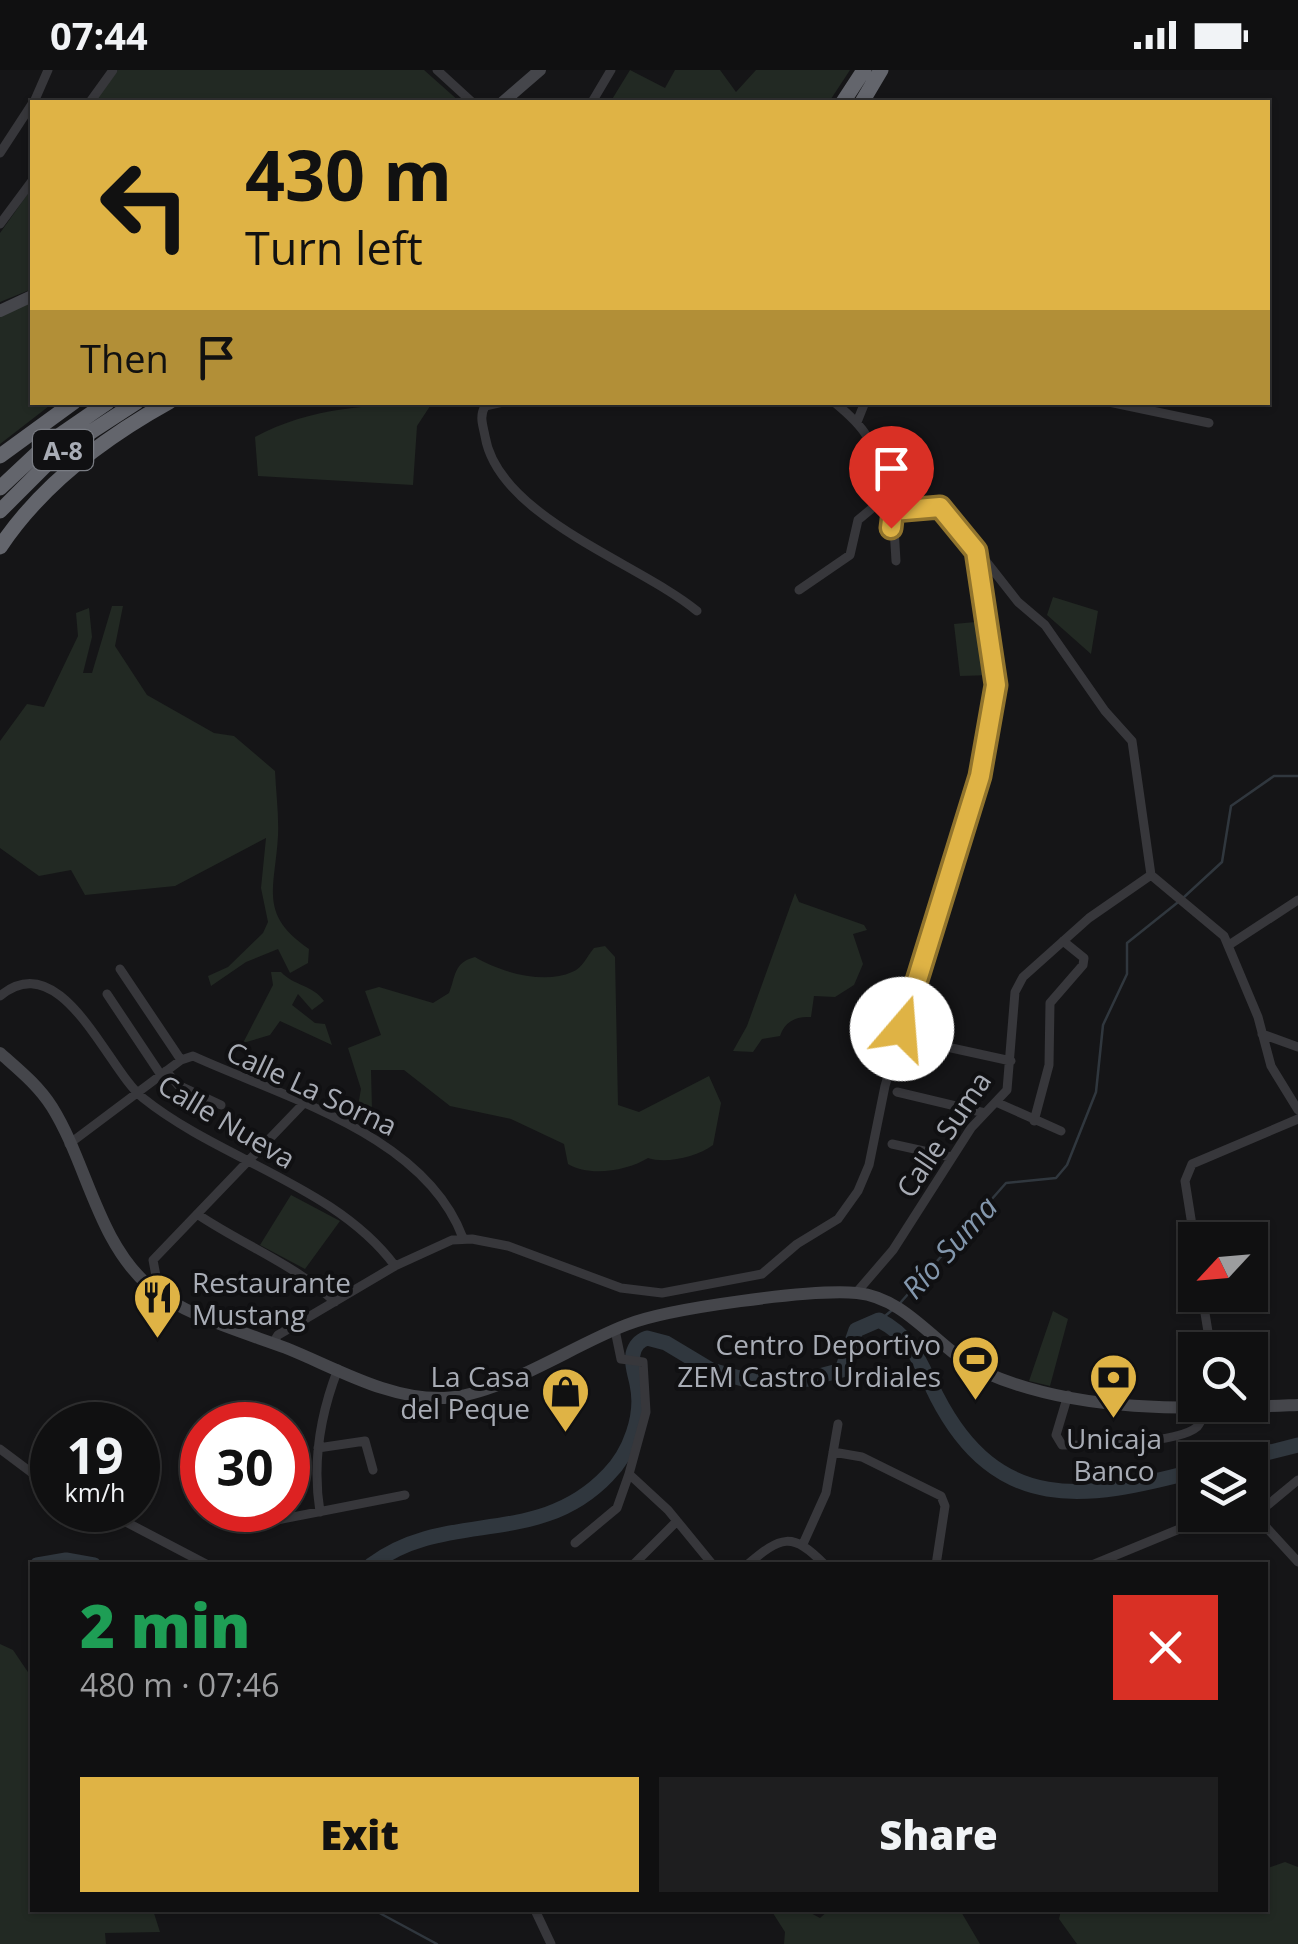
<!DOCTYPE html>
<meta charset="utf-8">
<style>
:root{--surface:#101011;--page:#1e1e1f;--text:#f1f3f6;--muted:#9c9d9f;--line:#303031;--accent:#dfb345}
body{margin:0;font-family:"Open Sans",sans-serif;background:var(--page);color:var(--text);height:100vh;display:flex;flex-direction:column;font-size:38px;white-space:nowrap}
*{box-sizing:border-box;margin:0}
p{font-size:32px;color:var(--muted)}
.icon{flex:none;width:55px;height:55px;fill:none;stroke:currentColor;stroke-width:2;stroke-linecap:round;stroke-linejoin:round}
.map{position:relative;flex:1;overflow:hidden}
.sheet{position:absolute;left:30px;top:1492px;width:1238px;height:350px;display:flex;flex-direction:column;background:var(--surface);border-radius:0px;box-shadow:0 2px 8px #0004,0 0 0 2px var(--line)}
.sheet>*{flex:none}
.banner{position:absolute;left:30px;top:30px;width:1240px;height:305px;border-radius:0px;box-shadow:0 2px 8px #0004,0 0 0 2px var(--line);background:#dfb345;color:#111;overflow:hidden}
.needle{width:65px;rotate:244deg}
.buttons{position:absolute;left:1178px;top:1152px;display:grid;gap:20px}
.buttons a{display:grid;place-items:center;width:90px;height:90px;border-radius:0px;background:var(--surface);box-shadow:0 2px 8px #0004,0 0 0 2px var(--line);font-size:50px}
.speed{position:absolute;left:30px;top:1332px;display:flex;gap:20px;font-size:50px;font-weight:700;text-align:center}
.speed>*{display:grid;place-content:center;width:130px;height:130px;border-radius:50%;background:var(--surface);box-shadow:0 2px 8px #0004,0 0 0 2px var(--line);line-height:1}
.speed small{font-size:25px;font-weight:400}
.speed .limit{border:15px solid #d22;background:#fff;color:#111}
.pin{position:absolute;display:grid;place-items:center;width:85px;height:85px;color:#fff;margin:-102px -42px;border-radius:50% 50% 50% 0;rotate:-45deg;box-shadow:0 0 10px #0007}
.pin .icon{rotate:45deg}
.me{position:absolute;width:110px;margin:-55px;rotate:18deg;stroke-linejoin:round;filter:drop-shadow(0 0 8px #0008)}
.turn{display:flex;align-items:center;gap:35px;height:210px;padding:0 50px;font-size:45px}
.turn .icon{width:130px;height:130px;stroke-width:2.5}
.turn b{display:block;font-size:70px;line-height:85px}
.then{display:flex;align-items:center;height:95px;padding:0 50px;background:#0003;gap:20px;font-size:38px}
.round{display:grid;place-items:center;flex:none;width:105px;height:105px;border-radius:0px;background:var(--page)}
.head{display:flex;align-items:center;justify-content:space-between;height:170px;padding:0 50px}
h1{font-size:60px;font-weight:800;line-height:75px;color:#1e9e55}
.action{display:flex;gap:20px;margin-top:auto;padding:20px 50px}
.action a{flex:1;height:115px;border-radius:0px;background:var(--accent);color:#111;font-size:40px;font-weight:800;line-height:115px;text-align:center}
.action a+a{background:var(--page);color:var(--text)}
.status{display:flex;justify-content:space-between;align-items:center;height:70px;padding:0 50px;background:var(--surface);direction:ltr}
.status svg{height:28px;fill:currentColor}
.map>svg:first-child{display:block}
</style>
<div class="status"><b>07:44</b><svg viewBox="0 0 49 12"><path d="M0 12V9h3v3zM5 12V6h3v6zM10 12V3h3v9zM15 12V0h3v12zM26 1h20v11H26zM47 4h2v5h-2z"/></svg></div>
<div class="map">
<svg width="1298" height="1874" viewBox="0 0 1298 1874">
<rect width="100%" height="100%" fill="#151517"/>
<path fill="#222923" d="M118,0H424L460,32H94Z
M630,0L665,18L675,0H720L736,22L756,0H850L829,32H614L611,31Z
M32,118V219L0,232V163Z
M32,231V332L53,333L0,374V246Z
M432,333L417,356L413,415L258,406L255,367C310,337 371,335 432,333Z
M1053,527L1098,541L1091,584L1047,545Z
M112,536H123L115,576L147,625L214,663L234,666L275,701C276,723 279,745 278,766C275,819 258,844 309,879L308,893L290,903L278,879L246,892L211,916L208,906L228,897L263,863L268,852L261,818L266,768L175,816L85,825L71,800L39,806L0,778V671L27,634L44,637L78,566L76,543L89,538L92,567L83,603H92Z
M986,551L993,605L960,606L954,554Z
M795,823L799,832L864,855L867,860L853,864L863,894L854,915L835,927L814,926L811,947C796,946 785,951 780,966L762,969L753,982L733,981L747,956Z
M605,876L615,887L618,1035L639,1042L709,1006L721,1033L713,1075C697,1087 666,1094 648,1088C627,1101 589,1107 568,1094L564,1074L511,1049L450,1036L404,1000H371L372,1040L358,1036L361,1019L348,978L381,965L365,921L379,917L433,933L449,923C456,906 453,893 475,887C500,902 544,915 572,902C583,898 587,886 594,878Z
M271,902H281C294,916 313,915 324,931L312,940L298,924L292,935L315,953L325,954L332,975L280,951L270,965L243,973L273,915Z
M291,1125L340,1151L305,1199L260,1175Z
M1053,1241L1068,1249L1050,1316L1029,1311Z
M0,1574L13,1580L32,1608V1840H153L160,1862L105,1863L106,1874H0Z
M1285,1792L1298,1797V1874H1077L1059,1849L1061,1840H1265V1799Z
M771,1840H805L820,1848L829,1840H960L980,1874H784L785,1862Z"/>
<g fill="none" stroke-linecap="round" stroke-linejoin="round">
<path stroke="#30373e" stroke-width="2.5" d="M1183,828L1222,792L1231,736L1274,706H1298
M901,1232L1006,1113L1056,1108L1067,1095L1096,1022L1103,955L1127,904V873L1177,833
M879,1251L891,1241
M374,1840L437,1874"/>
<path stroke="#30373e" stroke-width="15" d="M1239,1390L1298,1375
M37,1495L66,1490L94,1495
M371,1495C447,1438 538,1479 608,1405C630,1383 644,1345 637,1314C635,1303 631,1295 633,1284C635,1275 639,1271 647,1268L666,1273L711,1300L743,1309L804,1310L842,1300L856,1260L879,1250C914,1268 920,1294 937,1327C998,1445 1085,1430 1195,1401"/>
<path stroke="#37373b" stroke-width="9" d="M437,0L472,32
M34,32L48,0
M90,32L113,0
M592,32L611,0
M0,83L32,34
M0,154L32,111
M503,332L485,336C479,347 483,355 485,366C498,447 639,493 697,541
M834,332C885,374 867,378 882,430L900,443L924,437L945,439L1018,532L1045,555L1105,641L1132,671L1151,805L1224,866L1258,947L1271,996L1298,1040
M1109,332L1209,353
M857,352L865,332
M893,441L896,491
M799,520L850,485L858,450L882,430
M1229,875L1298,830
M120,899L181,990
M107,924L161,1005
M0,926C62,874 108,1001 143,1028C220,1090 336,1116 395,1196
M1262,964L1298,977
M915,970L1011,991
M166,1001L178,1015L221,1035
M897,1022L985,1043
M998,1033L1061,1061
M1034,1051L1049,995L1050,933L1083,895L1084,888L1063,871
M69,1074L181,990L193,986C285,1028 425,1065 463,1168
M892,1074L951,1087
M197,1144C243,1175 294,1194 335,1232
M1195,1174L1185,1111L1192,1094L1298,1049
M153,1190L302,1035
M153,1190L159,1222
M856,1223L893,1180L971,1058L1007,1020L1015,922L1023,907L1089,848L1151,805
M1202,1225L1211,1280
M615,1260L621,1289L643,1292L646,1342L629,1404L668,1440L713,1495
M273,1273L278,1265L395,1196L452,1170L472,1169L508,1176L621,1218L662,1223L762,1204L797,1174L838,1149L858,1121L869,1095L885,1016L990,666L996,588L976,481
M1068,1325L1056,1365L1062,1375C1089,1375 1178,1374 1197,1357C1202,1352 1204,1342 1207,1335
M318,1378L365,1371L373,1400
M0,1379L52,1418
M833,1382L862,1387L941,1426L945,1436L936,1495
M103,1440L208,1495
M220,1440V1453L236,1458L405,1425
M320,1442C312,1392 320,1345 338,1299
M1256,1446L1298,1492
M575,1473L617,1438L629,1404
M803,1474L826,1423L838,1354
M633,1495L677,1451
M747,1495C781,1466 792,1461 825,1495
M1092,1495L1189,1455L1252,1448L1298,1410
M535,1840L551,1874"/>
<path stroke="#45464b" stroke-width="12" d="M503,32L540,0
M0,241L32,226
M0,983C19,1000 38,1015 52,1037C87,1093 97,1171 149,1216C185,1246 243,1262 286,1278C336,1298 389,1330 444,1328C501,1325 571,1276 626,1255C668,1238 812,1219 857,1223C909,1228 939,1282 984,1302C1080,1345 1196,1339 1298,1335"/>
<path stroke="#63656c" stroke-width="15" d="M843,32L864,0
M862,32L881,0
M0,386L74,332
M0,418L47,374L108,332
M0,441L57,384L137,332
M0,477C42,414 104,368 169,332"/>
</g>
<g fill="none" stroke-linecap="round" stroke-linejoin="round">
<defs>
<path id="route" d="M891,458L893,441L940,437L976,481L996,615L980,706L902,959"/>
</defs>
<use href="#route" stroke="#91742d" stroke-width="25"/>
<use href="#route" stroke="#dfb345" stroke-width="18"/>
</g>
<defs>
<symbol id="restaurant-pin" viewBox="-11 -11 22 30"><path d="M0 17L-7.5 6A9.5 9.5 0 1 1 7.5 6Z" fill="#dfb345" stroke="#101012"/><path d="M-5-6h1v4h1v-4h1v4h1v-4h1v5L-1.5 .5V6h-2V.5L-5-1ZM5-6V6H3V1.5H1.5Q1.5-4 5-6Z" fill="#111"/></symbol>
<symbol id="stadium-pin" viewBox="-11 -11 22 30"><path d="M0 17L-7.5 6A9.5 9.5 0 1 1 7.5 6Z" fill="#dfb345" stroke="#101012"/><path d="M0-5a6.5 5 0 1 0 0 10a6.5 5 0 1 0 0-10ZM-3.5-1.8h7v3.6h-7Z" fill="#111"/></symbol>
<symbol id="bank-pin" viewBox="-11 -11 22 30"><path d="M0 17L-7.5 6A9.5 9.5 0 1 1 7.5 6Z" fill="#dfb345" stroke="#101012"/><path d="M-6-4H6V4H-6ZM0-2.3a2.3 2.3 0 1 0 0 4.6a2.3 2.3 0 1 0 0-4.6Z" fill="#111"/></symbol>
<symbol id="shop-pin" viewBox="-11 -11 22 30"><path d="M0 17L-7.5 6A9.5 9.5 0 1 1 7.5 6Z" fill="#dfb345" stroke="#101012"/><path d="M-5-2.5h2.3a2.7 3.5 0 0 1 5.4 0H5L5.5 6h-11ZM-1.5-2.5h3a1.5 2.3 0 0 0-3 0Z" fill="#111"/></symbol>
</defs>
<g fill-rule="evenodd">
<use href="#restaurant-pin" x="130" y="1200" width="55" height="75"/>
<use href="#stadium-pin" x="948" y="1262" width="55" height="75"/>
<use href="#bank-pin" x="1086" y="1280" width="55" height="75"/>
<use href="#shop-pin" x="538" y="1294" width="55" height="75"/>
</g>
<g text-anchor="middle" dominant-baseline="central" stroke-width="8" stroke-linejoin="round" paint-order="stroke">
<rect fill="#101012" stroke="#7a7d84" stroke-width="2.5" x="33" y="360" width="60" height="40" rx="8"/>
<g font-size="25" font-weight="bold" fill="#a8acb5">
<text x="63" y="380">A-8</text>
</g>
<g font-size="28" fill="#a8acb5" stroke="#101012">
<text transform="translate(312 1018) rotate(25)">Calle La Sorna</text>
<text transform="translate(227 1051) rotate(31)">Calle Nueva</text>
<text transform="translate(943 1064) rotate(-56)">Calle Suma</text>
</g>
<g font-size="28" fill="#a8acb5" stroke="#101012" text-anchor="end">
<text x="192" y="1212" text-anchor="start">Restaurante<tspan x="192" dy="32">Mustang</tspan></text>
<text x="941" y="1274">Centro Deportivo<tspan x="941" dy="32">ZEM Castro Urdiales</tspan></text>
<text x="530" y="1306">La Casa<tspan x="530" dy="32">del Peque</tspan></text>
<text x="1114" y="1368" text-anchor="middle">Unicaja<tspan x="1114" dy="32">Banco</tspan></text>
</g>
<g font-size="30" font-style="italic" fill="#8397ad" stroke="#101012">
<text transform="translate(949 1177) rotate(-48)">Río Suma</text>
</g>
</g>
</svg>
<div class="buttons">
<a><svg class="needle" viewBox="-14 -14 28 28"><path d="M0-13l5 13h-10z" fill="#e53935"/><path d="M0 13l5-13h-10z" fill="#9c9d9f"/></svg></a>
<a><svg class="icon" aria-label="search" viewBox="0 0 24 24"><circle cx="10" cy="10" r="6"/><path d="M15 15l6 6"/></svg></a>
<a><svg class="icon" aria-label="layers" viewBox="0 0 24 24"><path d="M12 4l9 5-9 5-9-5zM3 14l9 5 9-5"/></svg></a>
</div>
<div class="speed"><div>19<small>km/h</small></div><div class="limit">30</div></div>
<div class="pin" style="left:891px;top:458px;background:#d93025"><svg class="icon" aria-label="arrive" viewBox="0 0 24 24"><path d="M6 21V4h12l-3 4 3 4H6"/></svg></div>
<svg class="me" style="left:902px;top:959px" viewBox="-20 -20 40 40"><circle r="19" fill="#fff"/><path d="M0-13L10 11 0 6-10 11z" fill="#dfb345"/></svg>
<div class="banner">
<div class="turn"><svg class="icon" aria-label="left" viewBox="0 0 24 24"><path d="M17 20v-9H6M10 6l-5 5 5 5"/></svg><div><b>430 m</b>Turn left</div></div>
<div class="then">Then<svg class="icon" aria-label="arrive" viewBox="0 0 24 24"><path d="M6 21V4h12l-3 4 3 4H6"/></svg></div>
</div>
<section class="sheet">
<div class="head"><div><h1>2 min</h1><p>480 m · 07:46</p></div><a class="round" style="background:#d93025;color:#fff"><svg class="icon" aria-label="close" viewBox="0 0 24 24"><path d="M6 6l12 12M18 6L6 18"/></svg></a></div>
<div class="action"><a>Exit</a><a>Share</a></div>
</section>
</div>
